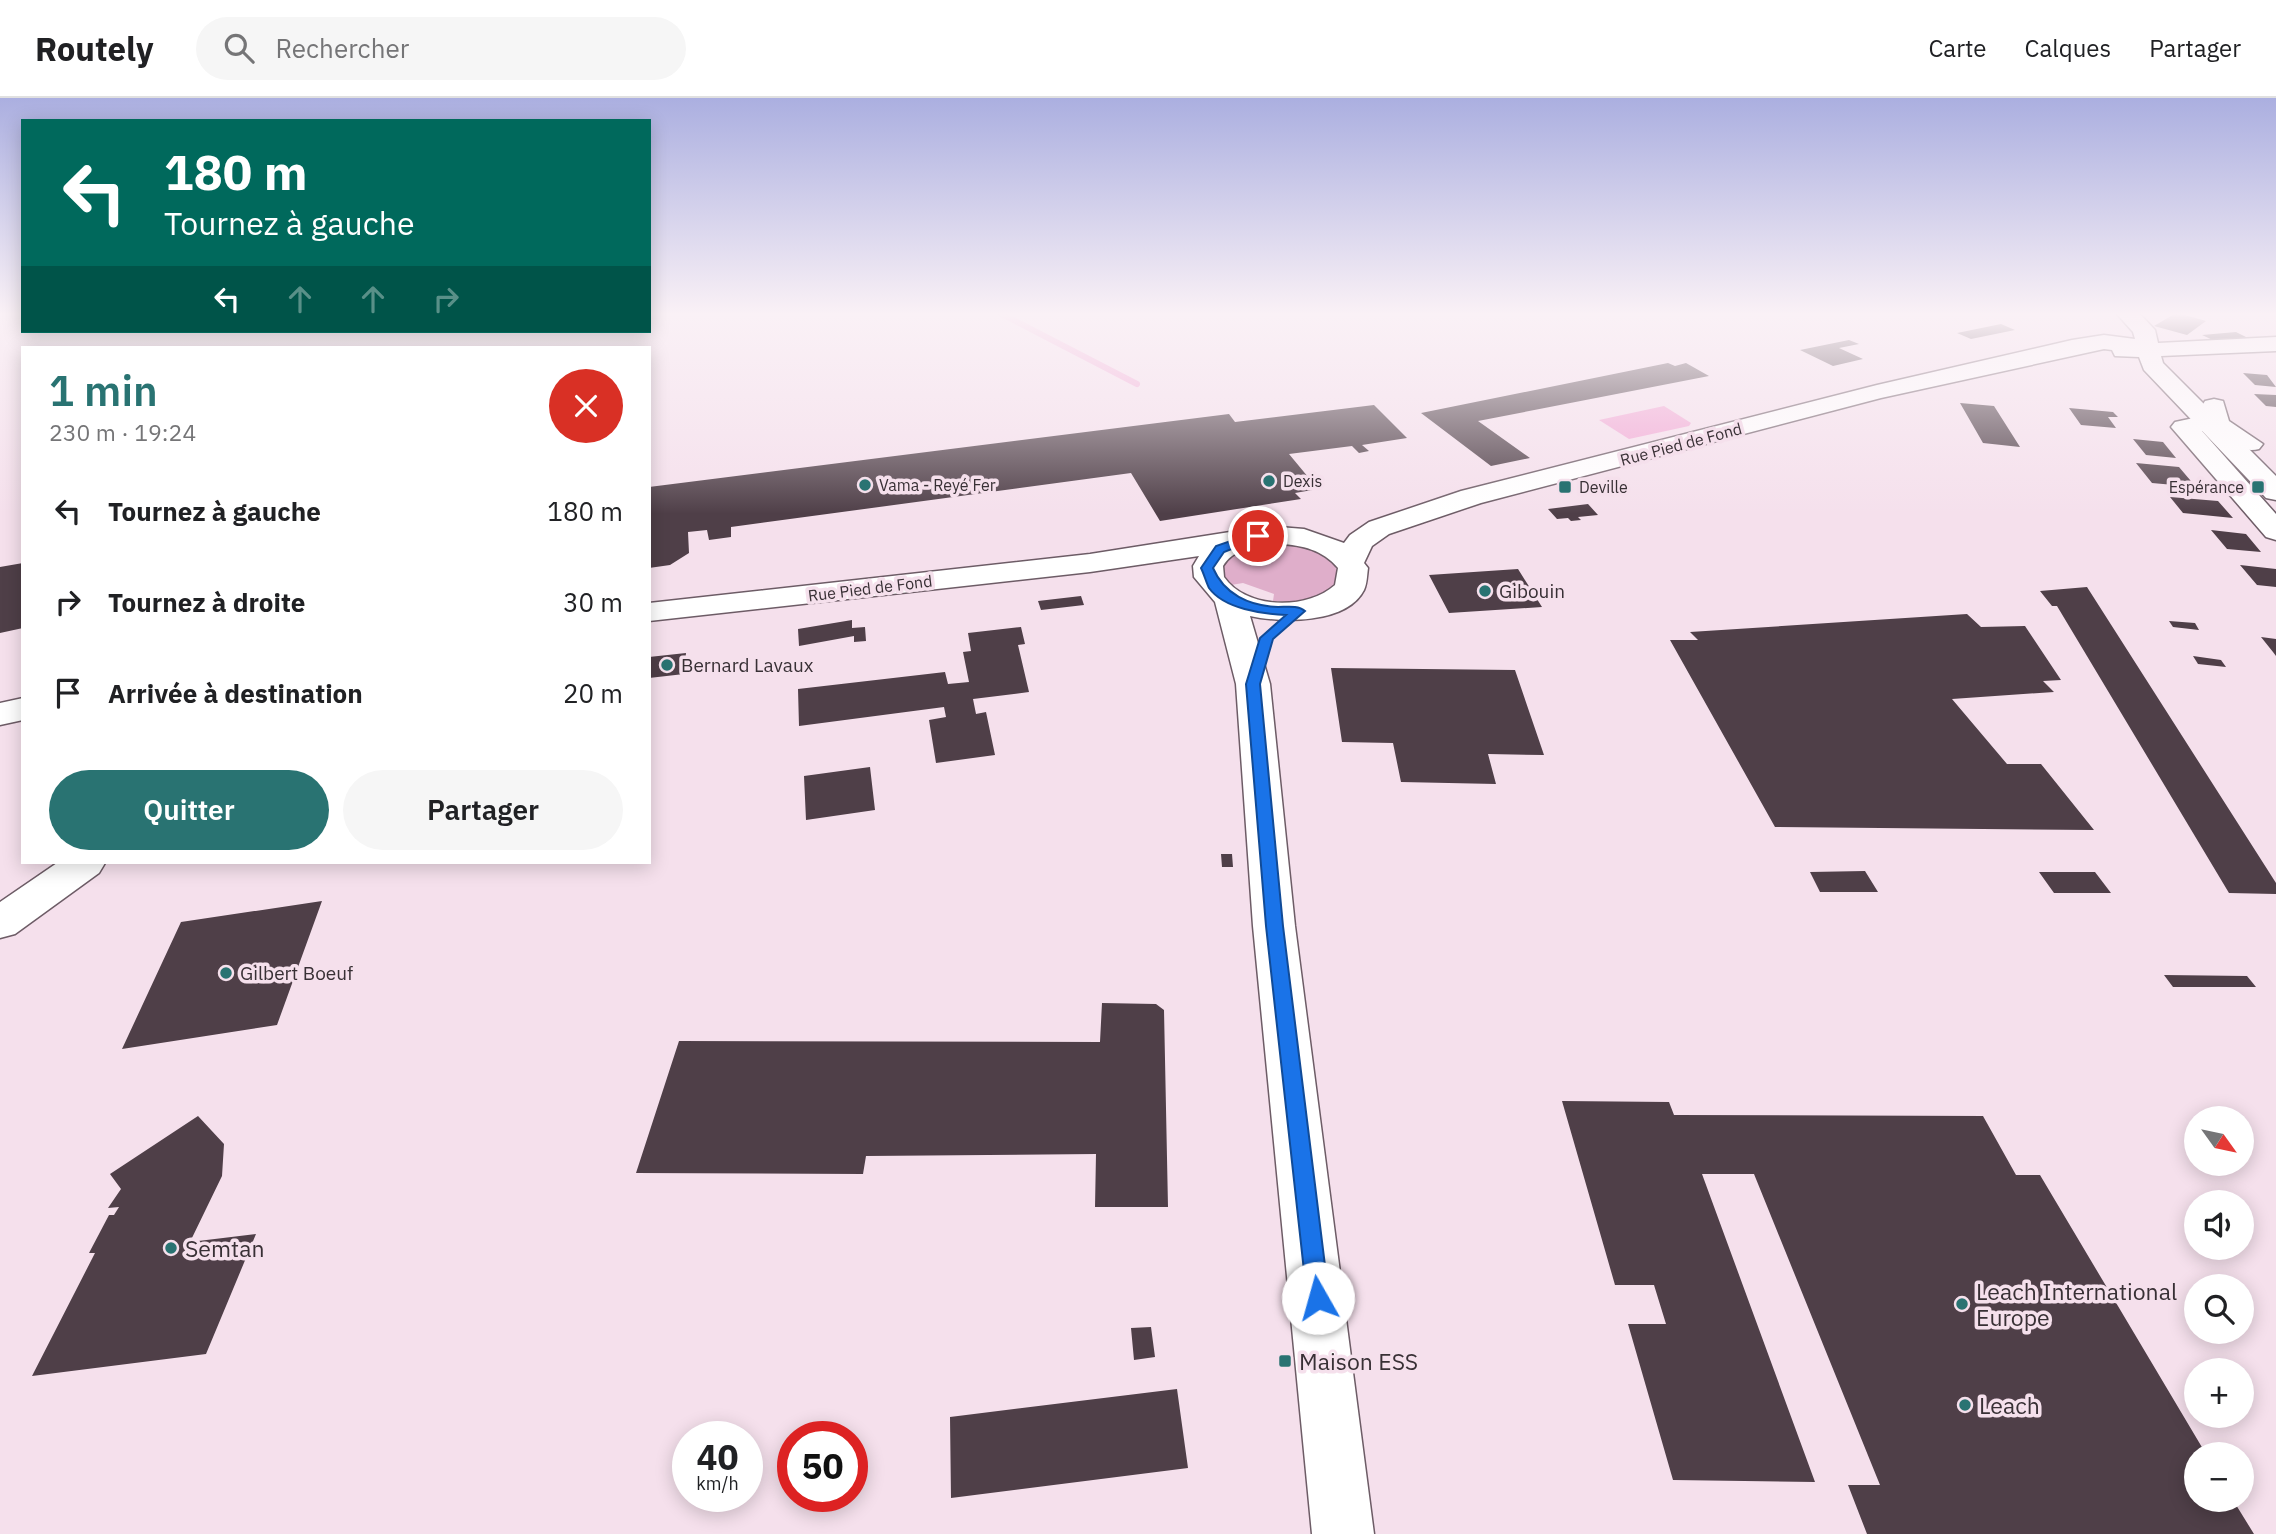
<!DOCTYPE html>
<html lang="fr">
<meta charset="utf-8">
<style>
:root{--surface:#fff;--page:#f6f6f6;--text:#202124;--muted:#757577;--line:#e0e0e0;--accent:#297372}
body{margin:0;font-family:"IBM Plex Sans",sans-serif;background:var(--page);color:var(--text);height:100vh;display:flex;flex-direction:column;font-size:26px;white-space:nowrap}
*{box-sizing:border-box;margin:0}
p{font-size:23px;color:var(--muted)}
.icon{flex:none;width:38px;height:38px;fill:none;stroke:currentColor;stroke-width:2;stroke-linecap:round;stroke-linejoin:round}
.map{position:relative;flex:1;overflow:hidden}
.panel{position:absolute;left:21px;top:248px;width:630px;height:518px;display:flex;flex-direction:column;background:var(--surface);border-radius:0px;box-shadow:0 4px 18px #0003}
.panel>*{flex:none}
.top-card{position:absolute;left:21px;top:21px;width:630px;height:214px;border-radius:0px;box-shadow:0 4px 18px #0003;background:#00695c;color:#fff;overflow:hidden}
.needle{width:46px;rotate:123deg}
.controls{position:absolute;left:2184px;top:1008px;display:grid;gap:14px}
.controls a{display:grid;place-items:center;width:70px;height:70px;border-radius:50%;background:var(--surface);box-shadow:0 4px 18px #0003;font-size:35px}
.speed{position:absolute;left:672px;top:1323px;display:flex;gap:14px;font-size:35px;font-weight:700;text-align:center}
.speed>*{display:grid;place-content:center;width:91px;height:91px;border-radius:50%;background:var(--surface);box-shadow:0 4px 18px #0003;line-height:1}
.speed small{font-size:18px;font-weight:400}
.speed .limit{border:10px solid #d22;background:#fff;color:#111}
.pin{position:absolute;display:grid;place-items:center;width:60px;height:60px;color:#fff;margin:-30px;border:4px solid #fff;border-radius:50%;box-shadow:0 2px 7px #0007}
.me{position:absolute;width:77px;margin:-38px;rotate:353deg;stroke-linejoin:round;filter:drop-shadow(0 0 5px #0008)}
.turn{display:flex;align-items:center;gap:24px;height:147px;padding:0 28px;font-size:32px}
.turn .icon{width:91px;height:91px;stroke-width:2.5}
.turn b{display:block;font-size:49px;line-height:60px}
.lanes{display:flex;align-items:center;height:66px;padding:0 28px;background:#0003;justify-content:center;gap:35px;direction:ltr}
.lanes .off{opacity:.35}
.round{display:grid;place-items:center;flex:none;width:74px;height:74px;border-radius:37px;background:var(--page)}
.summary{display:flex;align-items:center;justify-content:space-between;height:119px;padding:0 28px}
h1{font-size:42px;font-weight:600;line-height:52px;color:var(--accent)}
.cta{display:flex;gap:14px;margin-top:auto;padding:14px 28px}
.cta a{flex:1;height:80px;border-radius:42px;background:var(--accent);color:#fff;font-size:28px;font-weight:600;line-height:80px;text-align:center}
.cta a+a{background:var(--page);color:var(--text)}
ul{padding:0;list-style:none}
li{display:flex;align-items:center;gap:21px;height:91px;padding:0 28px}
li div{flex:1}
li b{display:block;font-size:26px}
li em{font-style:normal}
header{display:flex;align-items:center;gap:42px;box-sizing:border-box;height:98px;padding:0 35px;background:var(--surface);border-bottom:2px solid var(--line)}
header strong{font-size:33px}
nav{display:flex;gap:38px;margin-inline-start:auto;font-size:24px}
.search{width:490px;height:63px;background:var(--page);display:flex;align-items:center;gap:18px;box-sizing:border-box;padding:0 24px;border-radius:38px;color:var(--muted);font-size:26px}
.map>svg:first-child{display:block}
</style>
<header>
<strong>Routely</strong>
<div class="search"><svg class="icon" aria-label="search" viewBox="0 0 24 24"><circle cx="10" cy="10" r="6"/><path d="M15 15l6 6"/></svg>Rechercher</div>
<nav><a>Carte</a><a>Calques</a><a>Partager</a></nav>
</header>
<div class="map">
<svg width="2276" height="1436" viewBox="0 0 2276 1436">
<rect width="100%" height="100%" fill="#f5e0ec"/>
<path fill="#dfaeca" d="M1277,443C1299,448 1333,449 1338,477C1331,504 1295,505 1273,503L1274,496L1243,485L1231,487C1201,455 1256,447 1277,443Z"/>
<path fill="#f1a8d4" d="M1664,308L1691,325L1689,328L1629,341L1599,322Z"/>
<g fill="none" stroke-linecap="round" stroke-linejoin="round">
<path stroke="#f1a8d4" stroke-width="6" d="M1000,215L1137,286"/>
</g>
<path fill="#4f3f48" d="M2176,215H2178L2206,223L2187,237L2154,228Z
M2001,226L2015,232L1971,241L1957,235Z
M2236,234L2250,241L2215,243L2202,237Z
M1849,242L1859,246L1839,250L1863,261L1833,268L1800,252Z
M1668,265L1675,268L1686,265L1709,278L1478,323L1530,360L1491,368L1421,315Z
M2243,275L2267,277L2276,289L2255,287Z
M2254,296L2276,297V309L2266,308Z
M1960,305L1994,308L2020,349L1983,345Z
M1374,307L1407,340L1362,347L1369,353L1359,355L1352,348L1289,356L1318,391L1295,395L1301,401L1160,423L1131,375L731,429V439L709,442L707,432L688,434L689,455L670,467L649,470V389L1229,316L1235,324Z
M2069,310L2113,314L2118,319H2108L2116,330L2081,327Z
M2133,341L2163,344L2176,360L2146,357Z
M2136,365L2179,369L2196,389L2152,385Z
M2170,399L2218,403L2233,420L2183,415Z
M1588,406L1598,417L1578,419L1581,422L1571,423L1568,420L1557,421L1548,411Z
M2211,432L2246,436L2261,454L2227,451Z
M23,465V530L0,535V469Z
M2240,467L2276,471V489L2257,487Z
M1518,471L1542,509L1449,515L1429,477Z
M2087,489L2276,785V796L2229,795L2057,508H2052L2040,493Z
M1081,498L1084,507L1041,512L1038,503Z
M1967,516L1981,529L2025,528L2061,582L2043,583L2054,594L1952,601L2007,666H2041L2094,732L1775,729L1670,542H1698L1690,534Z
M852,522V530L865,529L866,543L854,544V538L799,548L798,531Z
M2169,523L2195,525L2199,532L2173,529Z
M1021,529L1025,546L1018,547L1029,594L973,601L976,616L986,614L995,657L936,665L929,622L946,619L944,609L799,628L798,591L945,574L948,586L969,584L963,554L971,553L968,535Z
M2261,539L2276,541V558L2273,554Z
M686,555L684,576L649,580V559Z
M2193,558L2221,562L2226,569L2198,566Z
M1331,570L1515,572L1544,657L1488,656L1496,686L1401,684L1393,645L1342,644Z
M870,669L875,712L806,722L804,678Z
M1221,756H1232L1233,769H1222Z
M1865,773L1878,794H1820L1810,774Z
M2039,774H2095L2111,795H2054Z
M322,803L277,927L122,951L181,824Z
M2164,877L2247,878L2256,889H2173Z
M1102,905L1156,906L1164,912L1168,1109H1095L1096,1056L866,1058L863,1076L636,1075L679,943L1100,944Z
M1562,1003L1669,1004L1674,1017L1983,1018L2016,1077H2040L2206,1356H2196V1402H2233L2254,1436H1867L1848,1387H1880L1754,1076H1702L1815,1384L1673,1382L1628,1226H1666L1654,1187H1615Z
M198,1018L224,1046L222,1078L190,1144L256,1136L206,1256L32,1278L95,1155H89L109,1117H114L119,1109L108,1110L121,1091L110,1076Z
M1151,1229L1155,1259L1134,1262L1131,1230Z
M1177,1291L1188,1370L951,1400L950,1319Z"/>
<g fill="none" stroke-linecap="round" stroke-linejoin="round">
<defs>
<path id="street" d="M2214,301L2223,303L2229,323L2263,346L2259,351C2237,357 2224,334 2202,333L2276,416V442L2266,439L2171,329L2175,324L2203,318L2202,308L2205,303Z
M57,765H105L99,775L15,836L0,840V804Z"/>
<path id="secondary" d="M2116,215H2139L2155,232L2158,245L2276,239V253L2161,258L2163,265L2276,378V402L2266,400L2144,272L2139,259L2115,258L2112,252L2104,251L1881,300L1481,405L1389,436L1372,448L1364,465L1368,470C1367,477 1367,486 1364,492C1347,526 1281,525 1250,518L1270,586L1295,828L1374,1436H1312L1253,828L1236,586L1215,504L1194,479L1193,468L1199,458L1090,474L649,523V505L1090,456L1268,428L1304,431L1344,445L1350,437L1369,424L1461,393L1877,287L2072,242L2104,237L2135,241L2133,234ZM1280,446C1302,447 1323,452 1338,470L1335,487C1307,512 1247,512 1224,479L1223,468C1233,450 1260,446 1280,446Z
M23,600V622L0,627V605Z"/>
</defs>
<use href="#street" stroke="#6d5c66" stroke-width="3"/>
<use href="#secondary" stroke="#6d5c66" stroke-width="3"/>
<use href="#street" fill="#fff" fill-rule="evenodd"/>
<use href="#secondary" fill="#fff" fill-rule="evenodd"/>
</g>
<linearGradient id="sky" x2="0" y2="1"><stop stop-color="#abafe0"/><stop offset="0.52" stop-color="#faf1f6"/><stop offset="1" stop-color="#faf1f6" stop-opacity="0"/></linearGradient>
<rect width="2276" height="416" fill="url(#sky)"/>
<path fill="#1a73e8" stroke="#114b97" stroke-width="2" d="M1254,435L1264,438L1224,454L1213,470C1224,496 1249,508 1278,509C1287,509 1298,507 1305,513L1273,541L1260,586L1283,828L1329,1200L1326,1208L1318,1211L1310,1208L1307,1200L1266,828L1246,586L1260,540L1286,517C1263,516 1224,511 1209,490C1206,484 1204,476 1201,470L1216,448Z"/>
<g fill="#297372" stroke="#f5e0ec" stroke-width="2.5">
<circle cx="1269" cy="383" r="7"/>
<circle cx="865" cy="387" r="7"/>
<rect x="1558" y="382" width="14" height="14" rx="3.5"/>
<rect x="2251" y="382" width="14" height="14" rx="3.5"/>
<circle cx="1485" cy="493" r="7"/>
<circle cx="667" cy="567" r="7"/>
<circle cx="226" cy="875" r="7"/>
<circle cx="171" cy="1150" r="7"/>
<circle cx="1962" cy="1206" r="7"/>
<rect x="1278" y="1256" width="14" height="14" rx="3.5"/>
<circle cx="1965" cy="1307" r="7"/>
</g>
<g text-anchor="middle" dominant-baseline="central" stroke-width="7" stroke-linejoin="round" paint-order="stroke">
<g font-size="16" fill="#383035" stroke="#f5e0ec">
<text transform="translate(1681 346) rotate(-15)">Rue Pied de Fond</text>
<text transform="translate(870 490) rotate(-7)">Rue Pied de Fond</text>
</g>
<g font-size="16" fill="#383035" stroke="#f5e0ec" text-anchor="start">
<text x="1283" y="383">Dexis</text>
<text x="879" y="387">Vama - Reyé Fer</text>
<text x="1579" y="389">Deville</text>
<text x="2244" y="389" text-anchor="end">Espérance</text>
</g>
<g font-size="19" fill="#383035" stroke="#f5e0ec" text-anchor="start">
<text x="1499" y="493">Gibouin</text>
<text x="681" y="567">Bernard Lavaux</text>
<text x="240" y="875">Gilbert Boeuf</text>
</g>
<g font-size="23" fill="#383035" stroke="#f5e0ec" text-anchor="start">
<text x="185" y="1150">Semtan</text>
<text x="1976" y="1193">Leach International<tspan x="1976" dy="26">Europe</tspan></text>
<text x="1299" y="1263">Maison ESS</text>
<text x="1979" y="1307">Leach</text>
</g>
</g>
</svg>
<div class="controls">
<a><svg class="needle" viewBox="-14 -14 28 28"><path d="M0-13l5 13h-10z" fill="#e53935"/><path d="M0 13l5-13h-10z" fill="#757577"/></svg></a>
<a><svg class="icon" aria-label="sound" viewBox="0 0 24 24"><path d="M4 9h4l5-4v14l-5-4H4zM17 9q2 3 0 6"/></svg></a>
<a><svg class="icon" aria-label="search" viewBox="0 0 24 24"><circle cx="10" cy="10" r="6"/><path d="M15 15l6 6"/></svg></a>
<a>+</a>
<a>−</a>
</div>
<div class="speed"><div>40<small>km/h</small></div><div class="limit">50</div></div>
<div class="pin" style="left:1258px;top:438px;background:#d93025"><svg class="icon" aria-label="arrive" viewBox="0 0 24 24"><path d="M6 21V4h12l-3 4 3 4H6"/></svg></div>
<svg class="me" style="left:1318px;top:1200px" viewBox="-20 -20 40 40"><circle r="19" fill="#fff"/><path d="M0-13L10 11 0 6-10 11z" fill="#1a73e8"/></svg>
<div class="top-card">
<div class="turn"><svg class="icon" aria-label="left" viewBox="0 0 24 24"><path d="M17 20v-9H6M10 6l-5 5 5 5"/></svg><div><b>180 m</b>Tournez à gauche</div></div>
<div class="lanes"><svg class="icon" aria-label="left" viewBox="0 0 24 24"><path d="M17 20v-9H6M10 6l-5 5 5 5"/></svg><svg class="icon off" aria-label="ahead" viewBox="0 0 24 24"><path d="M12 20V5M6 11l6-6 6 6"/></svg><svg class="icon off" aria-label="ahead" viewBox="0 0 24 24"><path d="M12 20V5M6 11l6-6 6 6"/></svg><svg class="icon off" aria-label="right" viewBox="0 0 24 24"><path d="M7 20v-9h11M14 6l5 5-5 5"/></svg></div>
</div>
<section class="panel">
<div class="summary"><div><h1>1 min</h1><p>230 m · 19:24</p></div><a class="round" style="background:#d93025;color:#fff"><svg class="icon" aria-label="close" viewBox="0 0 24 24"><path d="M6 6l12 12M18 6L6 18"/></svg></a></div>
<ul>
<li><svg class="icon" aria-label="left" viewBox="0 0 24 24"><path d="M17 20v-9H6M10 6l-5 5 5 5"/></svg><div><b>Tournez à gauche</b></div><em>180 m</em></li>
<li><svg class="icon" aria-label="right" viewBox="0 0 24 24"><path d="M7 20v-9h11M14 6l5 5-5 5"/></svg><div><b>Tournez à droite</b></div><em>30 m</em></li>
<li><svg class="icon" aria-label="arrive" viewBox="0 0 24 24"><path d="M6 21V4h12l-3 4 3 4H6"/></svg><div><b>Arrivée à destination</b></div><em>20 m</em></li>
</ul>
<div class="cta"><a>Quitter</a><a>Partager</a></div>
</section>
</div>
